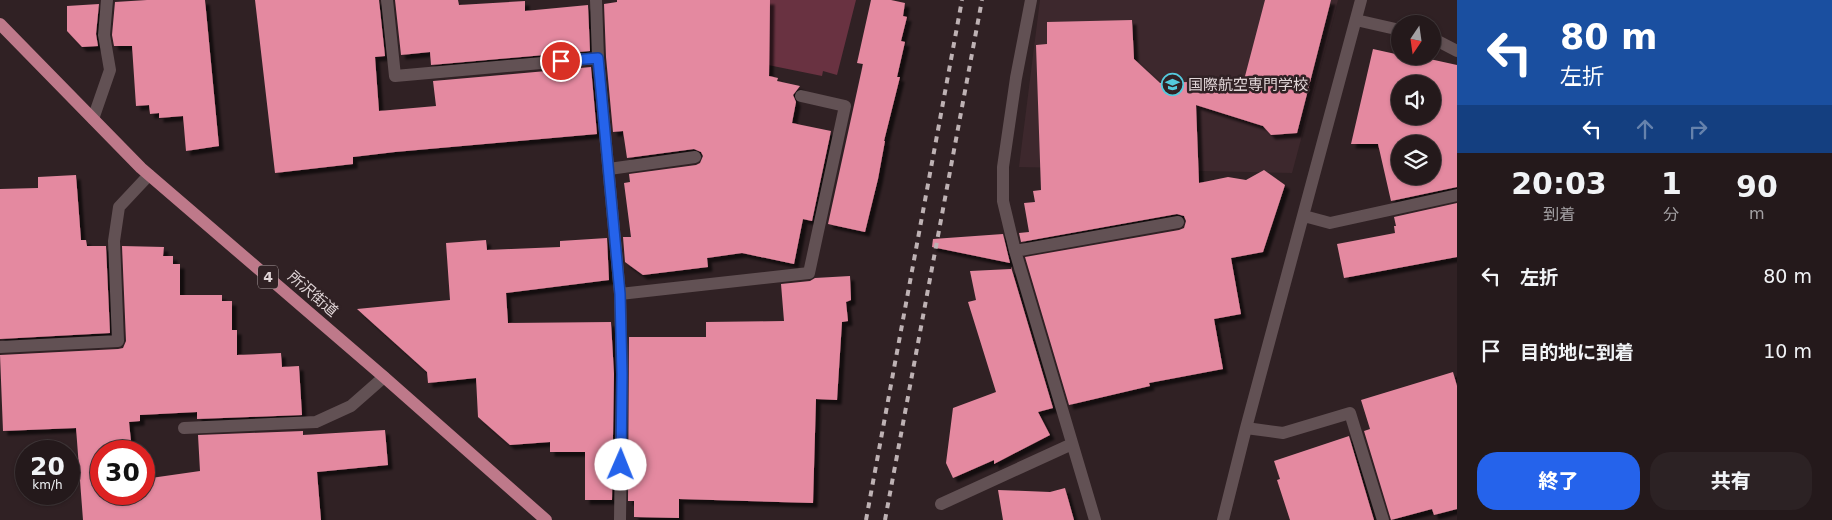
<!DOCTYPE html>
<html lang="ja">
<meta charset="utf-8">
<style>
:root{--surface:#24191b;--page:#2c2224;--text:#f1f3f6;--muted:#a3a0a3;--line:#41383a;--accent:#2563eb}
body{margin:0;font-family:"DejaVu Sans","Noto Sans JP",sans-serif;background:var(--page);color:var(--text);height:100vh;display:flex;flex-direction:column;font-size:19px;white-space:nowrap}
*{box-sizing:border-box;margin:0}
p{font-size:16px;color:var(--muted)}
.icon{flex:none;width:28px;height:28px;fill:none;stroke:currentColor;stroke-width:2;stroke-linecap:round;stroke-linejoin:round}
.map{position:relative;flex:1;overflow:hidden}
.details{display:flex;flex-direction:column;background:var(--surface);width:375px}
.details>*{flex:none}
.hud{background:#1a4fa0;color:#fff;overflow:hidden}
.needle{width:32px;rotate:193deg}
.tools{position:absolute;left:1391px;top:15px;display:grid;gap:10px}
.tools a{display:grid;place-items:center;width:50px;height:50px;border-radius:50%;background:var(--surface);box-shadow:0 1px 4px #0004,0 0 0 1px var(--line);font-size:25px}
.speed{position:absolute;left:15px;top:440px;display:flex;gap:10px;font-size:25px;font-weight:700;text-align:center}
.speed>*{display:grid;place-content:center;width:65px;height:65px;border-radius:50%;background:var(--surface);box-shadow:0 1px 4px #0004,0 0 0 1px var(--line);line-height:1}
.speed small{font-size:12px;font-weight:400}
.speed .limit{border:8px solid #d22;background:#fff;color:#111}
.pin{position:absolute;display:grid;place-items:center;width:42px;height:42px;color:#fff;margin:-21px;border:2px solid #fff;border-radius:50%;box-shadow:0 1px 5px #0007}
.me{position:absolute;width:55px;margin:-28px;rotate:1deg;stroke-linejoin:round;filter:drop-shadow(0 0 4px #0008)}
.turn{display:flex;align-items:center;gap:18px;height:105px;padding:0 20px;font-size:22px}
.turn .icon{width:65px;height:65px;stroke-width:2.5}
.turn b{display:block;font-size:35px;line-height:42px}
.lanes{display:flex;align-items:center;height:48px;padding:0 20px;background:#0003;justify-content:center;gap:25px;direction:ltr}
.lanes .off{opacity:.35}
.eta{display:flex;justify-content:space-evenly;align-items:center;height:85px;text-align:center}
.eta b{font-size:30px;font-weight:800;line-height:35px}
.primary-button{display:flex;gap:10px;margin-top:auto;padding:10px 20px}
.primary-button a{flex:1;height:58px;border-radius:20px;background:var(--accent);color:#fff;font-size:20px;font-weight:800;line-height:58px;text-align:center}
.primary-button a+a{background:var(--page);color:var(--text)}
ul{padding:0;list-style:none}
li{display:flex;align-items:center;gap:15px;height:75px;padding:0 20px}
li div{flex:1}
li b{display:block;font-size:19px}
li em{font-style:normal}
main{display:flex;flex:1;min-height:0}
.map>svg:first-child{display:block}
</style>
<main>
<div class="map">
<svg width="1457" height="520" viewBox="0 0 1457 520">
<defs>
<filter id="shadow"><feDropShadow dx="4.5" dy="4.5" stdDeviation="1" flood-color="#0009"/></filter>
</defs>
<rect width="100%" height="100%" fill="#302124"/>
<path fill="#3d282d" d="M1040,0H1338L1292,173L1019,167Z"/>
<path fill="#693241" d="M770,0H856L837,75L823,71L822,76L748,61Z"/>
<path fill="#e489a0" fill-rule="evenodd" filter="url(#shadow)" d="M147,0H205L219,146L186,151L183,116L159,118V113L150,114L149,105L136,106L132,46H114L112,35L115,2Z
M255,0H379L385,56L375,57L379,111L436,106L433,81L591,67L597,134L395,152L353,157V164L275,173Z
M395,0H458L459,5L525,1V11L588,5L590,51L431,65L430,52L401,55Z
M617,0H770L769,76L778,78L777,81L800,86L793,95L796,102L792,123L831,131L812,221L803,219L794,264L742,253L707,258L708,267L643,275L625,262L623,237H631L624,183L630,182L629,174L696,165L700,163L703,156L701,152L694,149L627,158L623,131L613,132L606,57L604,4L617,2Z
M871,0H891L905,3L903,16L907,17L901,41L905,42L897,77H900L884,141H885L878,179L865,232L828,224L863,64L857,63Z
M1265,0H1331L1297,133L1271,135L1263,126L1196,105L1199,183L1228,177L1246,180L1264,170L1285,185L1263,252L1231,258L1241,314L1214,319L1223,369L1149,383L1150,386L1069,405L1025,257L1179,230L1184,228L1186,221L1184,216L1177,214L1021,242L1019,233L1029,232L1024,203L1035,202L1033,191L1041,190L1036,45L1047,44V22L1132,20L1134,59L1160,83L1244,80Z
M99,4L96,34L98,46L82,47L67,31V6Z
M1373,49L1400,55V56H1416L1457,65V187L1391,201L1378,144H1351ZM1400,84H1432V116H1400ZM1400,144H1432V176H1400Z
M76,175L81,240H86L87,246H106L110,333L0,339V189L38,188V177Z
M1457,203V257L1344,278L1337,244L1395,233L1394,226H1396L1394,217Z
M1003,234L1010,263L932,247L933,239Z
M607,238L609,280L506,293L508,323L611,322L614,374L612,500H585V452H550V442L510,445L478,417L476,378L428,383L427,372L357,309L450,300L446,243L486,240L487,250L560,247V241Z
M122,246L164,247L163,256H173V264H180V295H222V301H232V330H237V355L281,353L282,367L299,366L302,415L197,419V412L140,415V421L129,422L132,451H101V494H144V479L200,471L198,435L303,431V435L385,430L388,465L317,472L321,520H83L76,428L3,431L0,355L118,349L123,348L126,341Z
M1011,267L1053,408L1038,412L1050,435L994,464V460L953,478L946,463L953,408L996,392L968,302L976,300L970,271L1011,269Z
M850,276L851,300L846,302L848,321L842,322L837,400L816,399L813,503L679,499V518L634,517V501H628L629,337H706V322L784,321L781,284L810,281L815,278Z
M1453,372L1457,386V509L1434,515L1432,509L1391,520L1364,431L1370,429L1361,400Z
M1349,436L1374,520H1290L1277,480L1280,479L1274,461Z
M1065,488L1074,520H1003L998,490L1050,492Z"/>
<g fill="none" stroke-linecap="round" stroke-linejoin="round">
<path stroke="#625154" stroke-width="12" d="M387,0L395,76L598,58
M596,0L598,58L620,294L622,374L620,520
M1031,0L1016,78L1003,167V201L1015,251L1095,520
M1356,20L1400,30
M1432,38L1457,51
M93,119L110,70L104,35L107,0
M609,169L695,157
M1304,216L1330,223L1457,195
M1015,251L1178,222
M620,294L809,273L845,106L801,96
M0,347L118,341L114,241L119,207L149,175
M184,428L316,422L351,406L384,377
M1246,428L1283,433L1350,413L1383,520
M941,504L1072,444
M1223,520L1246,428L1361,0"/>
<path stroke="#be798a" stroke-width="12" d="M0,24L141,168L384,377L546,520"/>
<path stroke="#beb2b4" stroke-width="4" stroke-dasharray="6 6" stroke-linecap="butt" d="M866,520L962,0
M885,520L982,0"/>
</g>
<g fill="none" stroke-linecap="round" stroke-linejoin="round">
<defs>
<path id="route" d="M561,61L598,58L620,294L622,374L621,465"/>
</defs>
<use href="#route" stroke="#184099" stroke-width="12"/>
<use href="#route" stroke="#2563eb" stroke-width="9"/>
</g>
<defs>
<symbol id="university-ring" viewBox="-11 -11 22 22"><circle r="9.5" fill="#302124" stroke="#54cadd" stroke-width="1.5"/><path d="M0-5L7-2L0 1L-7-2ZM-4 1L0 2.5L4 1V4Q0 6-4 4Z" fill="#54cadd"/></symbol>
</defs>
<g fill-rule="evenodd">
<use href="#university-ring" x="1160" y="72" width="25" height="25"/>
</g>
<g text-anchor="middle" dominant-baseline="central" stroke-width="5" stroke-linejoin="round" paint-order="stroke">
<rect fill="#302124" stroke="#aca0a2" stroke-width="1" x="258" y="265.5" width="20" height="23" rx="4"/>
<g font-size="14" font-weight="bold" fill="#e1d6d8">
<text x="268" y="277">4</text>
</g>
<g font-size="15" fill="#e1d6d8" stroke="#302124" text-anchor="start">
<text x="1188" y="85">国際航空専門学校</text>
</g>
<g font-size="15" fill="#e1d6d8" stroke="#302124">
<text transform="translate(313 294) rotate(41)">所沢街道</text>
</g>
</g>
</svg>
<div class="tools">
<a><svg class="needle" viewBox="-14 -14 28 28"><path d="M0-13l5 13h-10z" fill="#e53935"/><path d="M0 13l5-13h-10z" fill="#a3a0a3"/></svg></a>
<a><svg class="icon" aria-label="sound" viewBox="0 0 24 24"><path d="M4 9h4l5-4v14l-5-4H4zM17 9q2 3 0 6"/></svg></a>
<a><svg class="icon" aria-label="layers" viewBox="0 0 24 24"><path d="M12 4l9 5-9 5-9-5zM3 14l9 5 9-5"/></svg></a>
</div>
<div class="speed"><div>20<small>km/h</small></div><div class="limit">30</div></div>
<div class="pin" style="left:561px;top:61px;background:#d93025"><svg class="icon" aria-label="arrive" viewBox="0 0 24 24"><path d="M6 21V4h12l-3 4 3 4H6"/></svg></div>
<svg class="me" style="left:621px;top:465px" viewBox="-20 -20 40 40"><circle r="19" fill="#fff"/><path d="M0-13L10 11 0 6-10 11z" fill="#2563eb"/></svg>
</div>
<section class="details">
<div class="hud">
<div class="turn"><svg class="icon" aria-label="left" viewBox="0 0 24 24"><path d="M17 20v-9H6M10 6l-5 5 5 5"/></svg><div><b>80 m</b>左折</div></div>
<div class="lanes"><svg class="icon" aria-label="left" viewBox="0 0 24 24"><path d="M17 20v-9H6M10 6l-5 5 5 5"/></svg><svg class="icon off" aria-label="ahead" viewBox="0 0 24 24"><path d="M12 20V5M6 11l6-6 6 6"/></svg><svg class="icon off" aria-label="right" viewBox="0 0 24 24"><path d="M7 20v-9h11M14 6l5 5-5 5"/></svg></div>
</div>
<div class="eta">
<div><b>20:03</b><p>到着</p></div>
<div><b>1</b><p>分</p></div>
<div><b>90</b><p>m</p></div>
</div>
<ul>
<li><svg class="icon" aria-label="left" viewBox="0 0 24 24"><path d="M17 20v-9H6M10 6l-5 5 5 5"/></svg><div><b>左折</b></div><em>80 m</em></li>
<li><svg class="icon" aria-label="arrive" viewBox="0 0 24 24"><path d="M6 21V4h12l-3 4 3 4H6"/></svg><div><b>目的地に到着</b></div><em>10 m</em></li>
</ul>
<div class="primary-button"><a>終了</a><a>共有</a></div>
</section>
</main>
